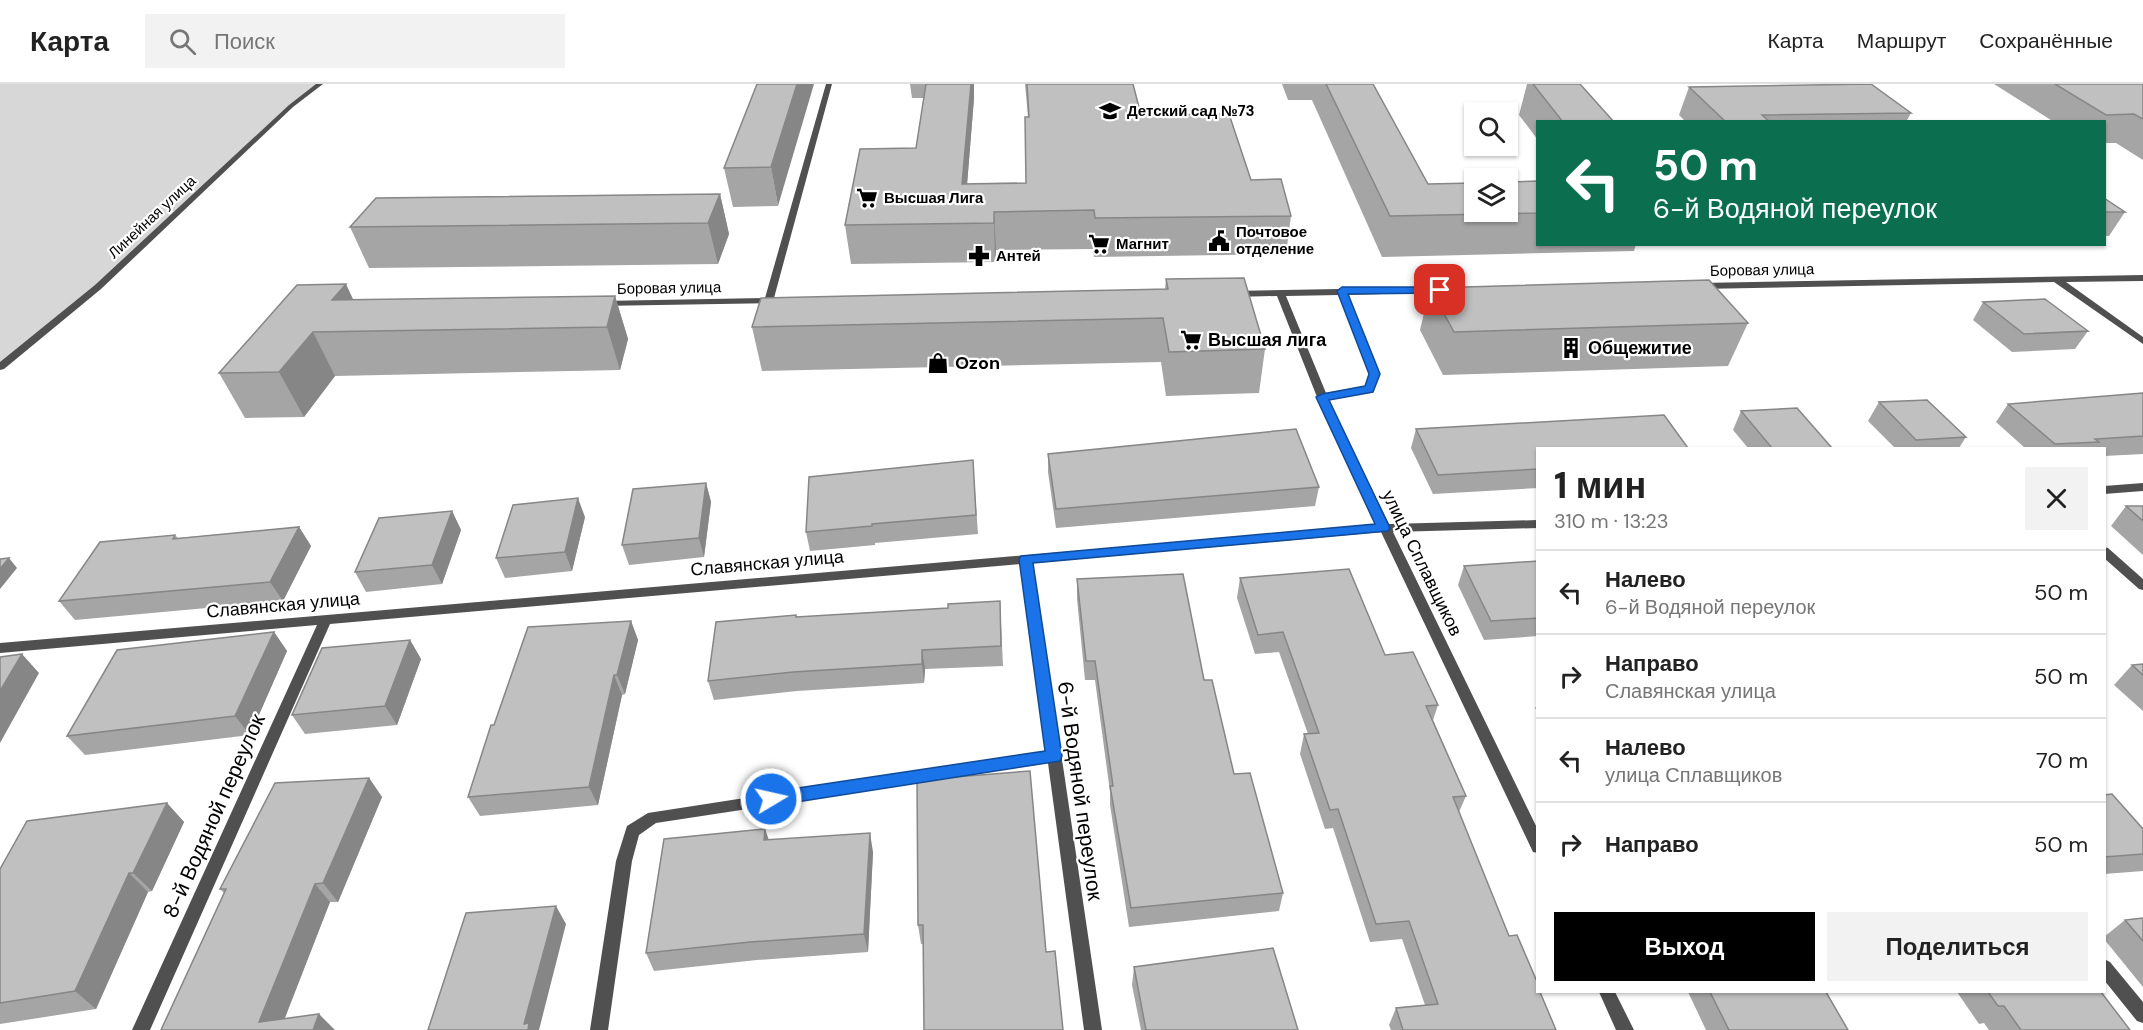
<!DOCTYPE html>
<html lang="ru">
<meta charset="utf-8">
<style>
:root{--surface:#fff;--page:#f2f2f2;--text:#222;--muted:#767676;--line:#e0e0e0;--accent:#000}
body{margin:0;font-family:"DM Sans",sans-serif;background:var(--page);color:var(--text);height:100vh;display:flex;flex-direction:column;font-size:22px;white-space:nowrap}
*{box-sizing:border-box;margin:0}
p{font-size:20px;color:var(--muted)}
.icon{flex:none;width:33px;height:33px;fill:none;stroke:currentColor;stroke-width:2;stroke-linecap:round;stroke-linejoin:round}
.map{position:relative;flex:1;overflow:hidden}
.sheet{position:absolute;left:1536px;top:363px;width:570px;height:546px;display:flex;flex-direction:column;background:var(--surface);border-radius:0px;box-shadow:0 2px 4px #0004}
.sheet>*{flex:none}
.top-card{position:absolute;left:1536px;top:36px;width:570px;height:126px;border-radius:0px;box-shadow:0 2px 4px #0004;background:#0b6e4f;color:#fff;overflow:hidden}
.tools{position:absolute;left:1464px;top:18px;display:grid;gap:12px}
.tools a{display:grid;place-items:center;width:54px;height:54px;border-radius:0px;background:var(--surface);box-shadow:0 2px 4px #0004;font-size:30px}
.pin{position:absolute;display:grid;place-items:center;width:51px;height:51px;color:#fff;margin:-26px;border-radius:12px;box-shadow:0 3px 9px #0006}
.me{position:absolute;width:66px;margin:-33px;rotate:81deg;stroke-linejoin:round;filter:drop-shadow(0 0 4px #0008)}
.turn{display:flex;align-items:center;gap:21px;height:126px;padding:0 18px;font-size:27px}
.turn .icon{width:78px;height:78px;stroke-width:2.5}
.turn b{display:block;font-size:42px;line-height:51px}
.round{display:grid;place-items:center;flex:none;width:63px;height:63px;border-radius:0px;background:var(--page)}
.head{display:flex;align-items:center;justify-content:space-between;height:102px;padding:0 18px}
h1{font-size:36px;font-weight:800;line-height:45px}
.button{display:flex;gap:12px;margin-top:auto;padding:12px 18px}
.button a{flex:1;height:69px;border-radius:0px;background:var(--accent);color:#fff;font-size:24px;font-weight:800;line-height:69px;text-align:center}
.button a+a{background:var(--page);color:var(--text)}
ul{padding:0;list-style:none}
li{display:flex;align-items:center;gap:18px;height:84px;padding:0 18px;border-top:2px solid var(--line)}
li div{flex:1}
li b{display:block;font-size:22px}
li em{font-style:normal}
header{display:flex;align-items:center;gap:36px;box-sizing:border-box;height:84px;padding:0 30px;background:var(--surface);border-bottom:2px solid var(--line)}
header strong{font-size:28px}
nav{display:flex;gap:33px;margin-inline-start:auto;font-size:21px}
.search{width:420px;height:54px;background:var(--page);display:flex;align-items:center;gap:15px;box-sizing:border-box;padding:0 21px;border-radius:0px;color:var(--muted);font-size:22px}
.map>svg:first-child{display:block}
</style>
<header>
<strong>Карта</strong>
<div class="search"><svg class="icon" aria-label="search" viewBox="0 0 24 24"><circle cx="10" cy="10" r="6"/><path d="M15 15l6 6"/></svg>Поиск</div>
<nav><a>Карта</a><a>Маршрут</a><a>Сохранённые</a></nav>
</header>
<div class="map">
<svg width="2143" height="946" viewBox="0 0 2143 946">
<rect width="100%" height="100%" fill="#fff"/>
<path fill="#d7d7d7" d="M0,0H320L291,22L98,203L0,283Z"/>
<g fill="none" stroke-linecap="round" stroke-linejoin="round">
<path fill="#505050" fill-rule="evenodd" d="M316,0H323L293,23L101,205L4,285L0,286V278L95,201L289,21Z
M826,0H832L774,214L779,217L777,219L599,222L597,220L602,217L765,214Z
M2143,191V197L2066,198L2143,253V260L2054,198L1700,205L1695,202L1700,199Z
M1446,203L1449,204V208L1348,211L1380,290L1373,307L1328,315L1389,440L1538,436V444L1393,448L1538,746V769L1533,768L1381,448L1033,479L1102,946H1084L1048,679L656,739L639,751L632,777L608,946H590L616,777L627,742L648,729L1046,667L1021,480L330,540L150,946H132L317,541L0,569V559L1377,441L1317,313L1277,212L1232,213L1227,210L1232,207ZM1339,211L1370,290L1365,303L1326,309L1286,212Z
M2143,399V407L2104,410V402Z
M2104,463L2108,464L2143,495V506L2139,505L2104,474Z
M2104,875L2110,878L2143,918V939L2137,937L2104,896Z
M1599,908H1615L1634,946H1616Z"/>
</g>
<path fill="#a5a5a5" d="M757,0L778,122L733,123L724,84Z
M910,0H974V14L967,100L1026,99L1028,33L1025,0H1133L1141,31L1251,96L1291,132L1286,170L1094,173L1093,165L996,166L995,178L851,180L845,141L916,64L924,14H912Z
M1282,0H1373L1428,100L1538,97V160H1636L1634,167L1382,173L1312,16H1288Z
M1527,0H1580L1614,38H1538V56L1519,31Z
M1994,0H2143V76L2116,59H2104V38H2054Z
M1689,3L1911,29L1906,38H1686L1679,31Z
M720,110L729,150L718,180L369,184L350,143Z
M2104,114L2125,128L2109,152H2104Z
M1166,195L1265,265L1259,309L1166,312L1161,278L762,287L752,243L1165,205Z
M1430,204L1748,239L1728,282L1443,291L1420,246Z
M615,212L628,255L620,286L335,292L304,333L245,334L219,289L353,216Z
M1983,218L2088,247L2075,265L2012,268L1973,236Z
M2143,309V370L2104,372V364H2025L1996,338L2008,320Z
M1879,318L1966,353L1959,364H1895L1868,337Z
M1741,327L1832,364H1748L1733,346Z
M1416,345L1538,364V404L1433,410L1411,364Z
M1048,370L1319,403L1315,422L1056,444L1048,388Z
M973,376L978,450L875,459V461L810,467L806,448Z
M706,399L711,418L704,473L629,481L622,461Z
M2126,422H2143V471L2111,442Z
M452,427L461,446L442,500L366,508L355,488Z
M585,433L572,487L505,494L496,474Z
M299,443L311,462L283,517L75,536L59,517L175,451L178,454Z
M1538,477V552L1484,556L1458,501L1464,482Z
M1240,494L1385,571L1438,621L1433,636L1466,712L1459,728L1509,852L1556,946H1391L1389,941L1396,924L1425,921L1402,855L1370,858L1333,744L1325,745L1300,670L1304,650H1308L1279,568L1255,570L1237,514Z
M1077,495L1204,596L1234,690L1283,809L1279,827L1129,843L1110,721V708L1095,596H1085L1077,515Z
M1000,517L1003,582L925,585L924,599L797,607L714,616L708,597L796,531V533L948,524Z
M631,537L638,556L625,610L622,611L598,721L480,732L468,713L494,641Z
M274,548L287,567L250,651L85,671L67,652Z
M410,556L421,575L397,641L305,650L292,631Z
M2143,580V627L2114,601L2132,581Z
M1538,619V629L1535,624Z
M369,694L382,713L338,818H330L285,934L335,946H161L224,809L220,805Z
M917,696L1046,868L921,860L918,841Z
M2104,711L2143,745V787L2104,790Z
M167,719L184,738L152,807L148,808L96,925L0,940V785Z
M765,745L769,756L873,768L868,868L757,876L654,887L646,869Z
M2143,834V903L2104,855V853L2125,836Z
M1134,883L1298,946H1141L1132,901Z
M1688,908H1826L1848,946H1706Z
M1957,908H2101L2130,946H1989L1984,939L1979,940Z"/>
<path fill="#868686" d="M797,0H814L778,122L771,83Z
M971,0H974V14L964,139L962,100Z
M720,110L729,150L718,180L708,139Z
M994,128L996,166L995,178L994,139Z
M346,200L366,243L332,216Z
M615,212L628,255L620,286L607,243Z
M313,248L335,292L304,333L279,288Z
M706,399L711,418L704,473L699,454Z
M578,414L585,433L572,487L565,468Z
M452,427L461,446L442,500L432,481Z
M299,443L311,462L283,517L270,498Z
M9,474L17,484L0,505V485Z
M631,537L638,556L625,610L617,591Z
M274,548L287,567L250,651L235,632Z
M410,556L421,575L397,641L385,622Z
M922,566L925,585L924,599L922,580Z
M22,570L39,589L0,659V607Z
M614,591L622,611L598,721L589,703Z
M369,694L382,713L338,818L323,799Z
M167,719L184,738L152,807L133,789Z
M765,745L771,764L764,756Z
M870,749L873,768L868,868L864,850Z
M129,789L148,808L96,925L75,907Z
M315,800L330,818L280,946L259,938Z
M556,822L566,840L539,946H528L524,940Z
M319,930L335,946H313Z"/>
<path fill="#c0c0c0" stroke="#868686" stroke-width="1.5" d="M757,0H797L771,83L724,84Z
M926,0H971L962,100L1026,99L1025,33H1029L1027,0H1133L1141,31L1229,30L1251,96L1281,95L1291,132L1095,134L1094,126L994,128V139L845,141L860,65L916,64Z
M1326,0H1373L1428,100L1474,99V128H1508V98L1538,97V129L1390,132Z
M1533,0H1580L1614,38H1563Z
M1871,0L1911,29L1762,31L1770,38H1726L1689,3Z
M2055,0H2143V35L2134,30L2106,31Z
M720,110L708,139L350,143L376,114Z
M2104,114L2125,128H2104Z
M1244,194L1265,265L1169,268L1163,234L752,243L761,214L1168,205L1166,195Z
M1709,196L1748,239L1454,248L1430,204Z
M346,200L332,216L615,212L607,243L313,248L279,288L219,289L297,201Z
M2045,215L2088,247L2024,250L1983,218Z
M2143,309V352L2095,355L2099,358L2055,360L2008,320Z
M1927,316L1966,353L1916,356L1879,318Z
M1797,324L1832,364H1772L1741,327Z
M1664,331L1688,364H1538V385L1438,391L1416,345Z
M1296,345L1319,403L1056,425L1048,370Z
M973,376L976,431L872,440V442L806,448L809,393Z
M706,399L699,454L622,461L633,405Z
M578,414L565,468L496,474L513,421Z
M2126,422H2143V437Z
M452,427L432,481L355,488L379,434Z
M299,443L270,498L59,517L100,458L175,451L173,455Z
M9,474L0,485V475Z
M1538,477V534L1491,537L1464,482Z
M1349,485L1385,571L1413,568L1438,621L1426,622L1466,712L1453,713L1509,852L1517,851L1538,900V908H1540L1556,946H1403L1396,924L1438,920L1409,837L1376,840L1338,725L1330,726L1304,650L1319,649L1283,548L1258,551L1240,494Z
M1183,490L1204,596H1212L1234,690L1250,689L1283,809L1131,824L1110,702H1113L1095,577H1086L1077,495Z
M1000,517L1001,562L922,566V580L793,588L708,597L716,538L796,531V533L948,524V520Z
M631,537L617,591H614L589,703L468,713L491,641H494L528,543Z
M274,548L235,632L67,652L117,566Z
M410,556L385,622L292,631L322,564Z
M22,570L0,607V573Z
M2143,580V591L2132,581Z
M1030,687L1046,868L1055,867L1063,946H924L923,841H918L917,696Z
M369,694L323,799L315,800L259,938L319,930L313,946H161L226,805H220L275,699Z
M2112,710L2143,745V770L2104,773V711Z
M167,719L133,789H129L75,907L0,919V785L27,737Z
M765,745L764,756L870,749L864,850L750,858L646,869L664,755Z
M556,822L524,940L529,939L528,946H428L466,829Z
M2143,834V857L2125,836Z
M1273,864L1298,946H1146L1134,883Z
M1710,908H1826L1848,946H1729Z
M1988,908H2101L2130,946H2021L2004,922H1998Z"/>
<path fill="#1a73e8" stroke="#114b97" stroke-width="1.5" d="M1342,203H1440L1445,206L1440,209L1348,210L1380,290L1373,308L1329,316L1390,444L1388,447L1033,479L1062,672L1060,677L771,722L765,720L763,715L765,710L771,708L1045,667L1019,475L1021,472L1375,440L1316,313L1322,310L1365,302L1369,290L1337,207Z"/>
<defs>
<symbol id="school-bare" viewBox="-9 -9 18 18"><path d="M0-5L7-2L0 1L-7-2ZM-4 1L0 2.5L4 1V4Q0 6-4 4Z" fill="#000" stroke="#fff" stroke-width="2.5" paint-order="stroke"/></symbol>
<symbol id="supermarket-bare" viewBox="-9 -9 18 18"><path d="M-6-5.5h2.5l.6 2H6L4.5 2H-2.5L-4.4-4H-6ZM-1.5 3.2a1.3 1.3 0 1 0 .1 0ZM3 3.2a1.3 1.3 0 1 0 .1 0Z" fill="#000" stroke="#fff" stroke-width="2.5" paint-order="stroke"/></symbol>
<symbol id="civic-bare" viewBox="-9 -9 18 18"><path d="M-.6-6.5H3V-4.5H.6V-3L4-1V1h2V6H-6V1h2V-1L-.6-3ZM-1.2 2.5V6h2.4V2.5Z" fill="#000" stroke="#fff" stroke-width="2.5" paint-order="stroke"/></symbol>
<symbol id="pharmacy-bare" viewBox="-9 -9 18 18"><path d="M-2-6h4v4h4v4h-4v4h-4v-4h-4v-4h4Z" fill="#000" stroke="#fff" stroke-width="2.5" paint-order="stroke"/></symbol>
<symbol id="building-bare" viewBox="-9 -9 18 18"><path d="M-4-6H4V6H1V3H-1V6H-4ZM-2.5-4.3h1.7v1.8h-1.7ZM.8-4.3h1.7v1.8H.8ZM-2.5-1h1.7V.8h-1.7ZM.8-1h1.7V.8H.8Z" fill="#000" stroke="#fff" stroke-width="2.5" paint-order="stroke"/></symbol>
<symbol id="shop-bare" viewBox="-9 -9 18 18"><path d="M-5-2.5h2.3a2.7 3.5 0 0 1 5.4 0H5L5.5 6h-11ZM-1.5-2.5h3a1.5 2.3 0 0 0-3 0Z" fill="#000" stroke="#fff" stroke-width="2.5" paint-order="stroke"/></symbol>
</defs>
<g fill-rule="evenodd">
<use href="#school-bare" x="1095" y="12" width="30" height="30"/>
<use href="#supermarket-bare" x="852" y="99" width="30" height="30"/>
<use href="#civic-bare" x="1204" y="142" width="30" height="30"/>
<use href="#supermarket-bare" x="1084" y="145" width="30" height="30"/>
<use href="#pharmacy-bare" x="964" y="157" width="30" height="30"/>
<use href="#supermarket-bare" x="1176" y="241" width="30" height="30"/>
<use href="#building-bare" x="1556" y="249" width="30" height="30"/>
<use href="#shop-bare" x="923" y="264" width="30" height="30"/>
</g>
<g text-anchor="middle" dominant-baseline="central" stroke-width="4.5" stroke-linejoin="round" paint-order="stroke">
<g font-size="15" font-weight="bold" fill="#000" stroke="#fff" text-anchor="start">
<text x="1127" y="27">Детский сад №73</text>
<text x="884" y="114">Высшая Лига</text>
<text x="1236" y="148">Почтовое<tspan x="1236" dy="17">отделение</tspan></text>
<text x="1116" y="160">Магнит</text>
<text x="996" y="172">Антей</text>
</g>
<g font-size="15" fill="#000" stroke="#fff">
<text transform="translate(152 133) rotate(-43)">Линейная улица</text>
<text transform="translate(1762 186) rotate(-1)">Боровая улица</text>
<text transform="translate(669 204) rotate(-1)">Боровая улица</text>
</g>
<g font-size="18" font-weight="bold" fill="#000" stroke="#fff" text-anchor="start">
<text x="1208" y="256">Высшая лига</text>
<text x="1588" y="264">Общежитие</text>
<text x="955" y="279">Ozon</text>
</g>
<g font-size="18" fill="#000" stroke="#fff">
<text transform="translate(767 479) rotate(-5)">Славянская улица</text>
<text transform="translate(1422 479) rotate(64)">улица Сплавщиков</text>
<text transform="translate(283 521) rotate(-5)">Славянская улица</text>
</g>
<g font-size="21" fill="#000" stroke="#fff">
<text transform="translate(1080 707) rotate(82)">6-й Водяной переулок</text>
<text transform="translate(214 732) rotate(-66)">8-й Водяной переулок</text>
</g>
</g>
</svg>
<div class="tools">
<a><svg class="icon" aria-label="search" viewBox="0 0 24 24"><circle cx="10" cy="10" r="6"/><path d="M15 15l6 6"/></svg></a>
<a><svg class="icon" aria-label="layers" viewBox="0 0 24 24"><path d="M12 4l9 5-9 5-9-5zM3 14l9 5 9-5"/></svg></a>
</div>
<div class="pin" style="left:1440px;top:206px;background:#d93025"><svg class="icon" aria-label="arrive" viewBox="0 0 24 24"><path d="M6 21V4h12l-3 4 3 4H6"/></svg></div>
<svg class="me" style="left:771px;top:715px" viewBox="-20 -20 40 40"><circle r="17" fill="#1a73e8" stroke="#fff" stroke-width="3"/><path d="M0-11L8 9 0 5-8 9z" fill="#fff"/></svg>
<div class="top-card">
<div class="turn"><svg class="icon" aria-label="left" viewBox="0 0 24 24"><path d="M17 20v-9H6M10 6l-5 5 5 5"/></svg><div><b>50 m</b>6-й Водяной переулок</div></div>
</div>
<section class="sheet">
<div class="head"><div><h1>1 мин</h1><p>310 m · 13:23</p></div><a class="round"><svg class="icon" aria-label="close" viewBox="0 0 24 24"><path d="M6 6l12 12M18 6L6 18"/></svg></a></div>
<ul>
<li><svg class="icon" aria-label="left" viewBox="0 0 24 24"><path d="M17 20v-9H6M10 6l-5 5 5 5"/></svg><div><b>Налево</b><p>6-й Водяной переулок</p></div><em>50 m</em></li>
<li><svg class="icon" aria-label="right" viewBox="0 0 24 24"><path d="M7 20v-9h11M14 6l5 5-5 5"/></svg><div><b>Направо</b><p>Славянская улица</p></div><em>50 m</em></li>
<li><svg class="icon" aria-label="left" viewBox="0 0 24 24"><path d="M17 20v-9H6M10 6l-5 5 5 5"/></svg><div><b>Налево</b><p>улица Сплавщиков</p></div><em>70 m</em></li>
<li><svg class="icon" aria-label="right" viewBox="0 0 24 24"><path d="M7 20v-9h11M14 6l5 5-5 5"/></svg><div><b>Направо</b></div><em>50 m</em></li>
</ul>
<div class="button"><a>Выход</a><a>Поделиться</a></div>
</section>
</div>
